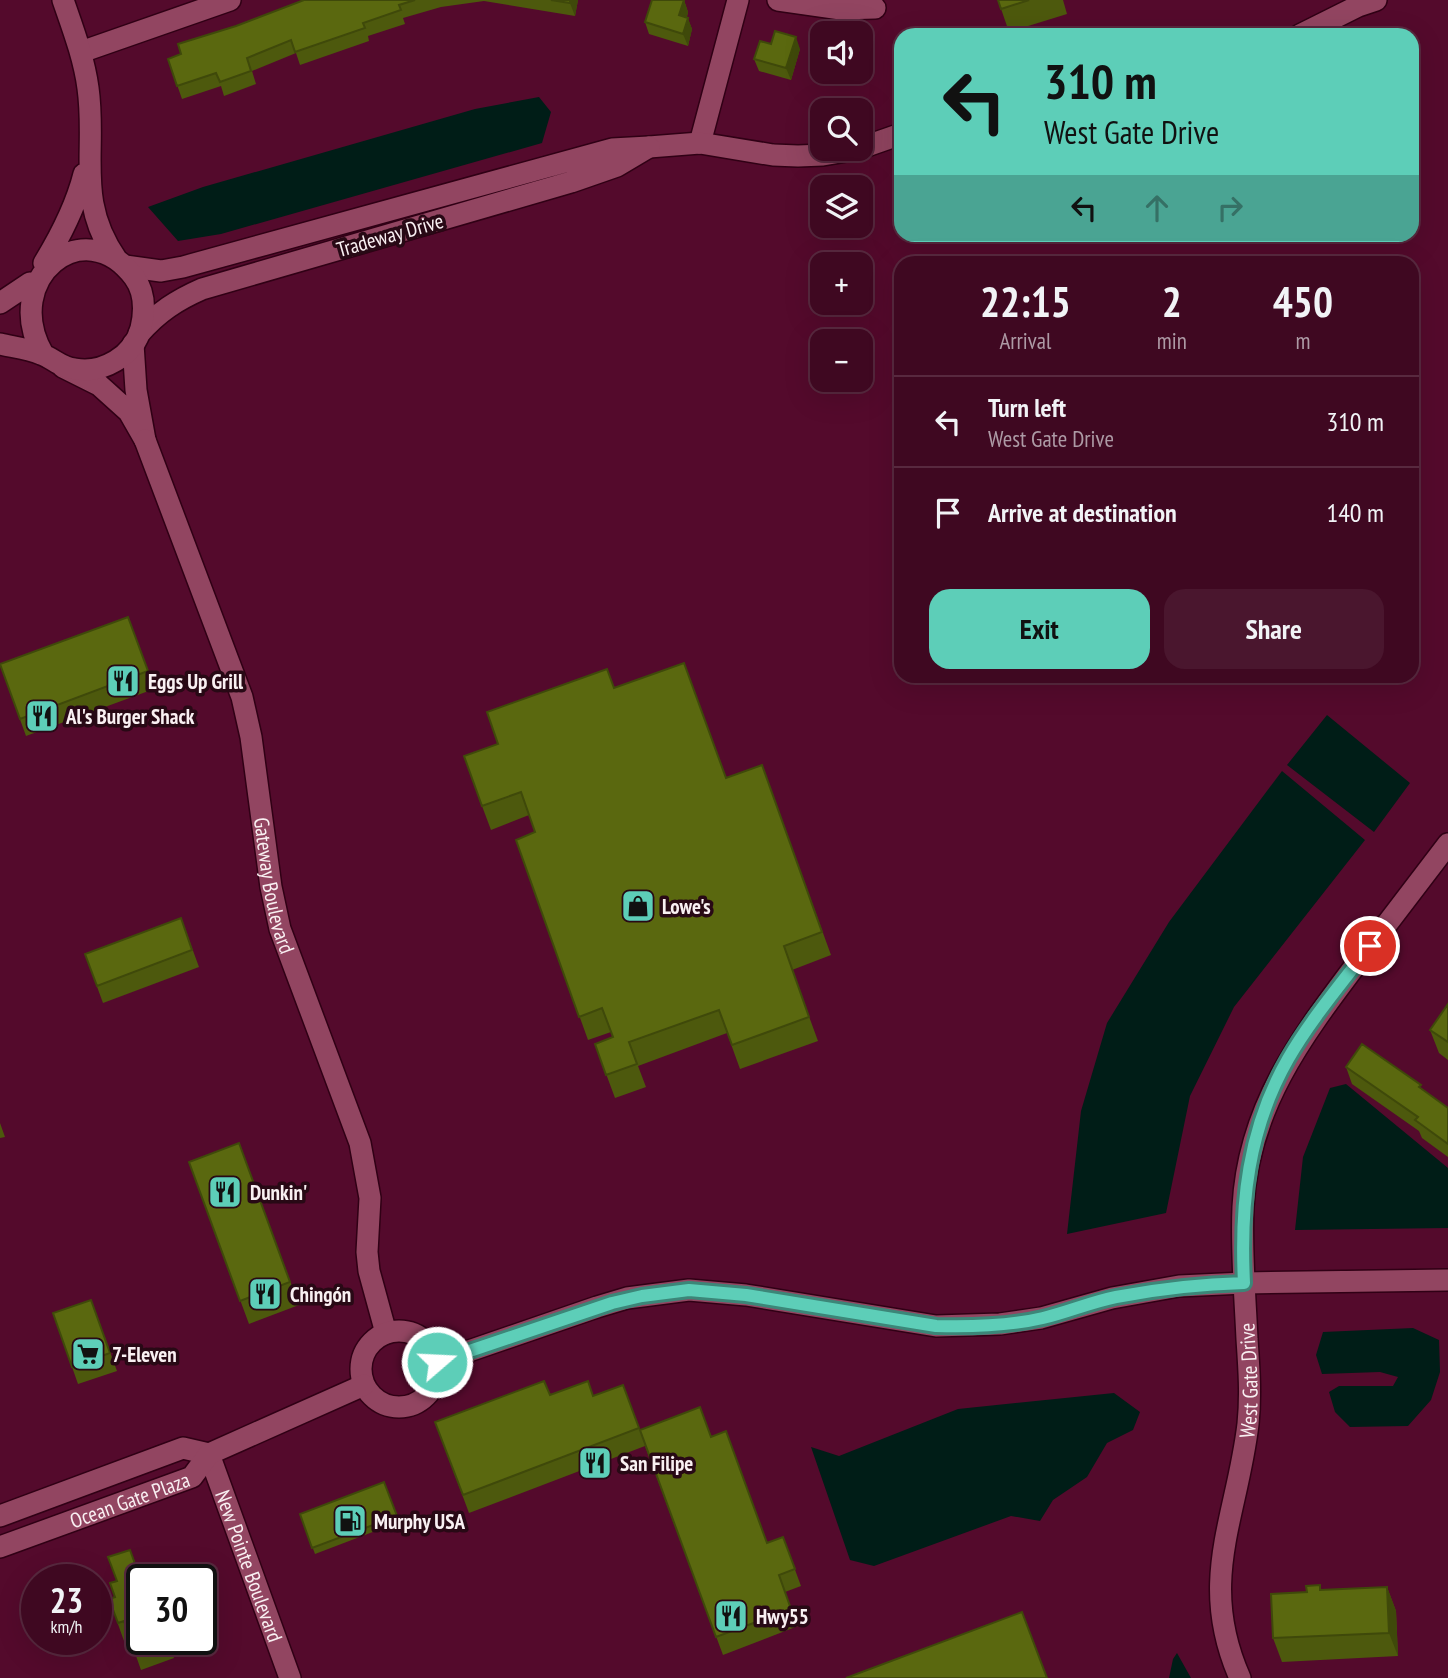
<!DOCTYPE html>
<meta charset="utf-8">
<style>
:root{--surface:#3f0821;--page:#4a162e;--text:#f1f3f6;--muted:#ad9aa5;--line:#58293f;--accent:#5dceb8}
body{margin:0;font-family:"PT Sans Narrow",sans-serif;background:var(--page);color:var(--text);height:100vh;display:flex;flex-direction:column;font-size:26px;white-space:nowrap}
*{box-sizing:border-box;margin:0}
p{font-size:23px;color:var(--muted)}
.icon{flex:none;width:38px;height:38px;fill:none;stroke:currentColor;stroke-width:2;stroke-linecap:round;stroke-linejoin:round}
.map{position:relative;flex:1;overflow:hidden}
.drawer{position:absolute;left:894px;top:256px;width:525px;height:427px;display:flex;flex-direction:column;background:var(--surface);border-radius:21px;box-shadow:0 7px 28px #0002,0 0 0 2px var(--line)}
.drawer>*{flex:none}
.hud{position:absolute;left:894px;top:28px;width:525px;height:214px;border-radius:21px;box-shadow:0 7px 28px #0002,0 0 0 2px var(--line);background:#5dceb8;color:#111;overflow:hidden}
.controls{position:absolute;left:810px;top:21px;display:grid;gap:14px}
.controls a{display:grid;place-items:center;width:63px;height:63px;border-radius:14px;background:var(--surface);box-shadow:0 7px 28px #0002,0 0 0 2px var(--line);font-size:35px}
.speed{position:absolute;left:21px;top:1564px;display:flex;gap:14px;font-size:35px;font-weight:700;text-align:center}
.speed>*{display:grid;place-content:center;width:91px;height:91px;border-radius:50%;background:var(--surface);box-shadow:0 7px 28px #0002,0 0 0 2px var(--line);line-height:1}
.speed small{font-size:18px;font-weight:400}
.speed .limit{border:4px solid #111;border-radius:10px;background:#fff;color:#111}
.pin{position:absolute;display:grid;place-items:center;width:60px;height:60px;color:#fff;margin:-30px;border:4px solid #fff;border-radius:50%;box-shadow:0 2px 7px #0007}
.me{position:absolute;width:77px;margin:-38px;rotate:71deg;stroke-linejoin:round;filter:drop-shadow(0 0 5px #0008)}
.turn{display:flex;align-items:center;gap:24px;height:147px;padding:0 35px;font-size:32px}
.turn .icon{width:91px;height:91px;stroke-width:2.5}
.turn b{display:block;font-size:49px;line-height:60px}
.lanes{display:flex;align-items:center;height:66px;padding:0 35px;background:#0003;justify-content:center;gap:35px;direction:ltr}
.lanes .off{opacity:.35}
.eta{display:flex;justify-content:space-evenly;align-items:center;height:119px;text-align:center}
.eta b{font-size:42px;font-weight:700;line-height:49px}
.action{display:flex;gap:14px;margin-top:auto;padding:14px 35px}
.action a{flex:1;height:80px;border-radius:21px;background:var(--accent);color:#111;font-size:28px;font-weight:700;line-height:80px;text-align:center}
.action a+a{background:var(--page);color:var(--text)}
ul{padding:0;list-style:none}
li{display:flex;align-items:center;gap:21px;height:91px;padding:0 35px;border-top:2px solid var(--line)}
li div{flex:1}
li b{display:block;font-size:26px}
li em{font-style:normal}
.map>svg:first-child{display:block}
</style>
<div class="map">
<svg width="1448" height="1678" viewBox="0 0 1448 1678">
<rect width="100%" height="100%" fill="#540a2c"/>
<path fill="#001d17" d="M539,97L551,112L542,143L221,234L178,241L148,207L203,187L475,109Z
M1327,715L1410,783L1374,832L1287,765Z
M1282,771L1365,840L1234,1007L1190,1096L1166,1213L1067,1234L1081,1111L1107,1023L1169,922Z
M1346,1084L1448,1168V1228L1295,1230L1303,1157L1330,1088Z
M1413,1328L1439,1340L1440,1372L1431,1400L1408,1426L1350,1427L1335,1412L1329,1392L1339,1386H1393L1398,1377L1380,1372L1322,1374L1316,1355L1323,1332Z
M1114,1393L1140,1412L1133,1430L1107,1443L1087,1477L1053,1500L1040,1521L1011,1516L874,1566L850,1560L811,1447L839,1456L958,1409Z
M1177,1653L1191,1678H1169L1173,1659Z"/>
<g fill="none" stroke-linecap="round" stroke-linejoin="round">
<defs>
<g id="minor">
<path d="M778,0L841,9L875,8"/>
<path d="M1300,35L1358,6L1376,0"/>
<path d="M81,52L230,0"/>
<path d="M700,143L738,0"/>
<path d="M649,147L700,143L773,155L798,156L823,155L858,149"/>
<path d="M861,148L901,134"/>
<path d="M125,266L161,271L183,267L612,149L649,147L617,166L571,182L202,289C177,300 158,312 139,334"/>
<path d="M63,367L99,385L129,412L145,440L136,390L133,344"/>
<path id="s1" d="M145,440L242,697L251,737L271,887L280,929L360,1143L370,1198L367,1252L369,1271L386,1333"/>
<circle cx="399" cy="1369" r="38"/>
<path d="M437,1362L597,1307L627,1298L689,1290L746,1295L936,1326L1000,1324L1041,1318L1112,1298L1179,1286L1244,1283L1448,1280"/>
<path id="s2" d="M209,1454L290,1678"/>
<path d="M0,1516L183,1448L209,1454"/>
<path id="s3" d="M0,1547L192,1477L209,1454L364,1385"/>
<path id="s4" d="M1240,1678C1197,1581 1237,1518 1248,1424C1251,1396 1249,1368 1247,1339C1245,1295 1241,1251 1243,1207C1248,1106 1303,1035 1361,958C1390,920 1419,882 1448,844"/>
</g>
<path id="tertiary" d="M63,0C73,29 84,58 88,88C97,152 75,201 117,260
M44,263C61,235 76,206 84,174
M0,303L30,283
M0,344C13,347 29,349 41,354C53,358 61,368 75,369C102,374 134,356 141,328C145,311 145,292 134,277C84,210 0,279 43,354"/>
</defs>
<use href="#minor" stroke="#300015" stroke-width="24"/>
<use href="#tertiary" stroke="#300015" stroke-width="24"/>
<use href="#minor" stroke="#924561" stroke-width="21"/>
<use href="#tertiary" stroke="#924561" stroke-width="21"/>
</g>
<path fill="#4d590d" d="M304,0H578L575,16L484,1L441,7L403,18L405,24L368,36L369,41L300,65L296,53L252,71L256,84L224,96L221,86L182,99L168,59L181,54Z
M684,0L688,12L687,17L692,29L688,46L649,34L645,22Z
M998,0H1063L1067,14L1009,32Z
M771,44L800,49L791,80L759,71L754,59Z
M0,664L148,671L154,689L26,736Z
M614,688L726,778L762,765L831,955L792,970L818,1041L740,1069L727,1033L638,1066L646,1087L615,1098L595,1044L613,1037L611,1032L588,1040L516,840L535,832L529,815L491,830L482,806L498,744Z
M181,918L199,967L103,1003L85,954Z
M1448,1004V1060L1439,1053L1430,1030Z
M1346,1067L1423,1090L1448,1108V1157L1422,1138L1419,1131L1352,1084Z
M0,1123L5,1137L0,1138Z
M239,1143L299,1305L249,1324L189,1162Z
M91,1300L117,1371L78,1384L53,1313Z
M623,1385L640,1430L711,1437L767,1543L783,1537L801,1586L785,1592L798,1626L723,1655L645,1446L469,1513L435,1422L550,1395L593,1396Z
M384,1482L399,1522L315,1554L300,1514Z
M117,1581L142,1640H172L168,1641L174,1658L141,1670L130,1639L124,1641L109,1599L115,1597Z
M1387,1587L1396,1611L1398,1656L1282,1662L1273,1638L1307,1592L1322,1590Z"/>
<path fill="#3f490a" d="M570,0H578L575,16L570,3Z
M684,0L688,12L684,27L679,15Z
M688,18L692,29L688,46L683,34Z
M796,37L800,49L791,80L786,68Z
M1387,1587L1396,1611L1398,1656L1389,1633Z"/>
<path fill="#5a680f" stroke="#3f490a" stroke-width="2" d="M304,0H415L399,5L401,10L363,23L365,28L295,52L291,40L247,58L251,71L220,82L216,73L177,86L168,59L181,54L178,44L236,26Z
M551,0H570V3Z
M652,0H684L679,15L688,18L683,34L645,22Z
M998,0H1029L1001,9Z
M775,31L796,37L786,68L754,59L760,41L771,44Z
M128,617L148,671L20,719L0,664Z
M684,663L726,778L762,765L822,932L784,946L809,1017L732,1045L719,1010L629,1042L637,1064L606,1075L595,1044L613,1037L602,1008L579,1017L516,840L535,832L521,792L482,806L464,756L498,744L487,712L607,669L614,688Z
M181,918L192,950L97,986L85,954Z
M1448,1004V1042L1430,1030Z
M1362,1044L1421,1085L1419,1087L1448,1108V1144L1415,1120L1418,1117L1346,1067Z
M239,1143L290,1282L240,1301L189,1162Z
M91,1300L110,1353L72,1367L53,1313Z
M544,1381L550,1395L588,1381L593,1396L623,1385L639,1428L463,1495L435,1422Z
M700,1407L711,1437L726,1431L767,1543L783,1537L795,1569L779,1575L791,1609L716,1637L640,1430Z
M384,1482L397,1516L312,1548L300,1514Z
M130,1550L138,1572L151,1568L155,1580H158H142V1640H167L135,1652L124,1621L118,1623L109,1599L115,1597L110,1583L117,1581L108,1557Z
M1320,1585V1590L1387,1587L1389,1633L1273,1638L1271,1594L1307,1592L1306,1586Z
M1022,1612L1047,1678H846Z"/>
<g fill="none" stroke-linecap="round" stroke-linejoin="round">
<defs>
<path id="route" d="M437,1362L612,1303L642,1296L689,1290L746,1295L936,1326C972,1327 1009,1326 1043,1318C1068,1312 1091,1302 1116,1297C1158,1289 1201,1284 1244,1283C1240,1204 1248,1129 1288,1059C1311,1019 1342,983 1370,946"/>
</defs>
<use href="#route" stroke="#3c8678" stroke-width="18"/>
<use href="#route" stroke="#5dceb8" stroke-width="12"/>
</g>
<defs>
<symbol id="restaurant-square" viewBox="-11 -11 22 22"><rect x="-9" y="-9" width="18" height="18" rx="4" fill="#5dceb8" stroke="#280915"/><path d="M-5-6h1v4h1v-4h1v4h1v-4h1v5L-1.5 .5V6h-2V.5L-5-1ZM5-6V6H3V1.5H1.5Q1.5-4 5-6Z" fill="#111"/></symbol>
<symbol id="shop-square" viewBox="-11 -11 22 22"><rect x="-9" y="-9" width="18" height="18" rx="4" fill="#5dceb8" stroke="#280915"/><path d="M-5-2.5h2.3a2.7 3.5 0 0 1 5.4 0H5L5.5 6h-11ZM-1.5-2.5h3a1.5 2.3 0 0 0-3 0Z" fill="#111"/></symbol>
<symbol id="supermarket-square" viewBox="-11 -11 22 22"><rect x="-9" y="-9" width="18" height="18" rx="4" fill="#5dceb8" stroke="#280915"/><path d="M-6-5.5h2.5l.6 2H6L4.5 2H-2.5L-4.4-4H-6ZM-1.5 3.2a1.3 1.3 0 1 0 .1 0ZM3 3.2a1.3 1.3 0 1 0 .1 0Z" fill="#111"/></symbol>
<symbol id="fuel-square" viewBox="-11 -11 22 22"><rect x="-9" y="-9" width="18" height="18" rx="4" fill="#5dceb8" stroke="#280915"/><path d="M-5.5-6h7V0h2V4h1.3V-2.5L3-4.5l.8-.8L6-3V5H2.5V1h-1V6h-7ZM-4.2-4.7v3.2H.2V-4.7Z" fill="#111"/></symbol>
</defs>
<g fill-rule="evenodd">
<use href="#restaurant-square" x="104" y="662" width="38" height="38"/>
<use href="#restaurant-square" x="23" y="697" width="38" height="38"/>
<use href="#shop-square" x="619" y="887" width="38" height="38"/>
<use href="#restaurant-square" x="206" y="1173" width="38" height="38"/>
<use href="#restaurant-square" x="246" y="1275" width="38" height="38"/>
<use href="#supermarket-square" x="69" y="1335" width="38" height="38"/>
<use href="#restaurant-square" x="576" y="1444" width="38" height="38"/>
<use href="#fuel-square" x="331" y="1502" width="38" height="38"/>
<use href="#restaurant-square" x="712" y="1597" width="38" height="38"/>
</g>
<g text-anchor="middle" dominant-baseline="central" stroke-width="7" stroke-linejoin="round" paint-order="stroke">
<g font-size="21" fill="#f9f0f2" stroke="#280915">
<text transform="translate(390 235) rotate(-16)">Tradeway Drive</text>
<text stroke="none"><textPath href="#s1" startOffset="466">Gateway Boulevard</textPath></text>
<text stroke="none"><textPath href="#s4" startOffset="303">West Gate Drive</textPath></text>
<text stroke="none"><textPath href="#s3" startOffset="138">Ocean Gate Plaza</textPath></text>
<text stroke="none"><textPath href="#s2" startOffset="119">New Pointe Boulevard</textPath></text>
</g>
<g font-size="21" font-weight="bold" fill="#f9f0f2" stroke="#280915" text-anchor="start">
<text x="148" y="681">Eggs Up Grill</text>
<text x="66" y="716">Al's Burger Shack</text>
<text x="662" y="906">Lowe's</text>
<text x="250" y="1192">Dunkin'</text>
<text x="290" y="1294">Chingón</text>
<text x="112" y="1354">7-Eleven</text>
<text x="620" y="1463">San Filipe</text>
<text x="374" y="1521">Murphy USA</text>
<text x="756" y="1616">Hwy55</text>
</g>
</g>
</svg>
<div class="controls">
<a><svg class="icon" aria-label="sound" viewBox="0 0 24 24"><path d="M4 9h4l5-4v14l-5-4H4zM17 9q2 3 0 6"/></svg></a>
<a><svg class="icon" aria-label="search" viewBox="0 0 24 24"><circle cx="10" cy="10" r="6"/><path d="M15 15l6 6"/></svg></a>
<a><svg class="icon" aria-label="layers" viewBox="0 0 24 24"><path d="M12 4l9 5-9 5-9-5zM3 14l9 5 9-5"/></svg></a>
<a>+</a>
<a>−</a>
</div>
<div class="speed"><div>23<small>km/h</small></div><div class="limit">30</div></div>
<div class="pin" style="left:1370px;top:946px;background:#d93025"><svg class="icon" aria-label="arrive" viewBox="0 0 24 24"><path d="M6 21V4h12l-3 4 3 4H6"/></svg></div>
<svg class="me" style="left:437px;top:1362px" viewBox="-20 -20 40 40"><circle r="17" fill="#5dceb8" stroke="#fff" stroke-width="3"/><path d="M0-11L8 9 0 5-8 9z" fill="#fff"/></svg>
<div class="hud">
<div class="turn"><svg class="icon" aria-label="left" viewBox="0 0 24 24"><path d="M17 20v-9H6M10 6l-5 5 5 5"/></svg><div><b>310 m</b>West Gate Drive</div></div>
<div class="lanes"><svg class="icon" aria-label="left" viewBox="0 0 24 24"><path d="M17 20v-9H6M10 6l-5 5 5 5"/></svg><svg class="icon off" aria-label="ahead" viewBox="0 0 24 24"><path d="M12 20V5M6 11l6-6 6 6"/></svg><svg class="icon off" aria-label="right" viewBox="0 0 24 24"><path d="M7 20v-9h11M14 6l5 5-5 5"/></svg></div>
</div>
<section class="drawer">
<div class="eta">
<div><b>22:15</b><p>Arrival</p></div>
<div><b>2</b><p>min</p></div>
<div><b>450</b><p>m</p></div>
</div>
<ul>
<li><svg class="icon" aria-label="left" viewBox="0 0 24 24"><path d="M17 20v-9H6M10 6l-5 5 5 5"/></svg><div><b>Turn left</b><p>West Gate Drive</p></div><em>310 m</em></li>
<li><svg class="icon" aria-label="arrive" viewBox="0 0 24 24"><path d="M6 21V4h12l-3 4 3 4H6"/></svg><div><b>Arrive at destination</b></div><em>140 m</em></li>
</ul>
<div class="action"><a>Exit</a><a>Share</a></div>
</section>
</div>
